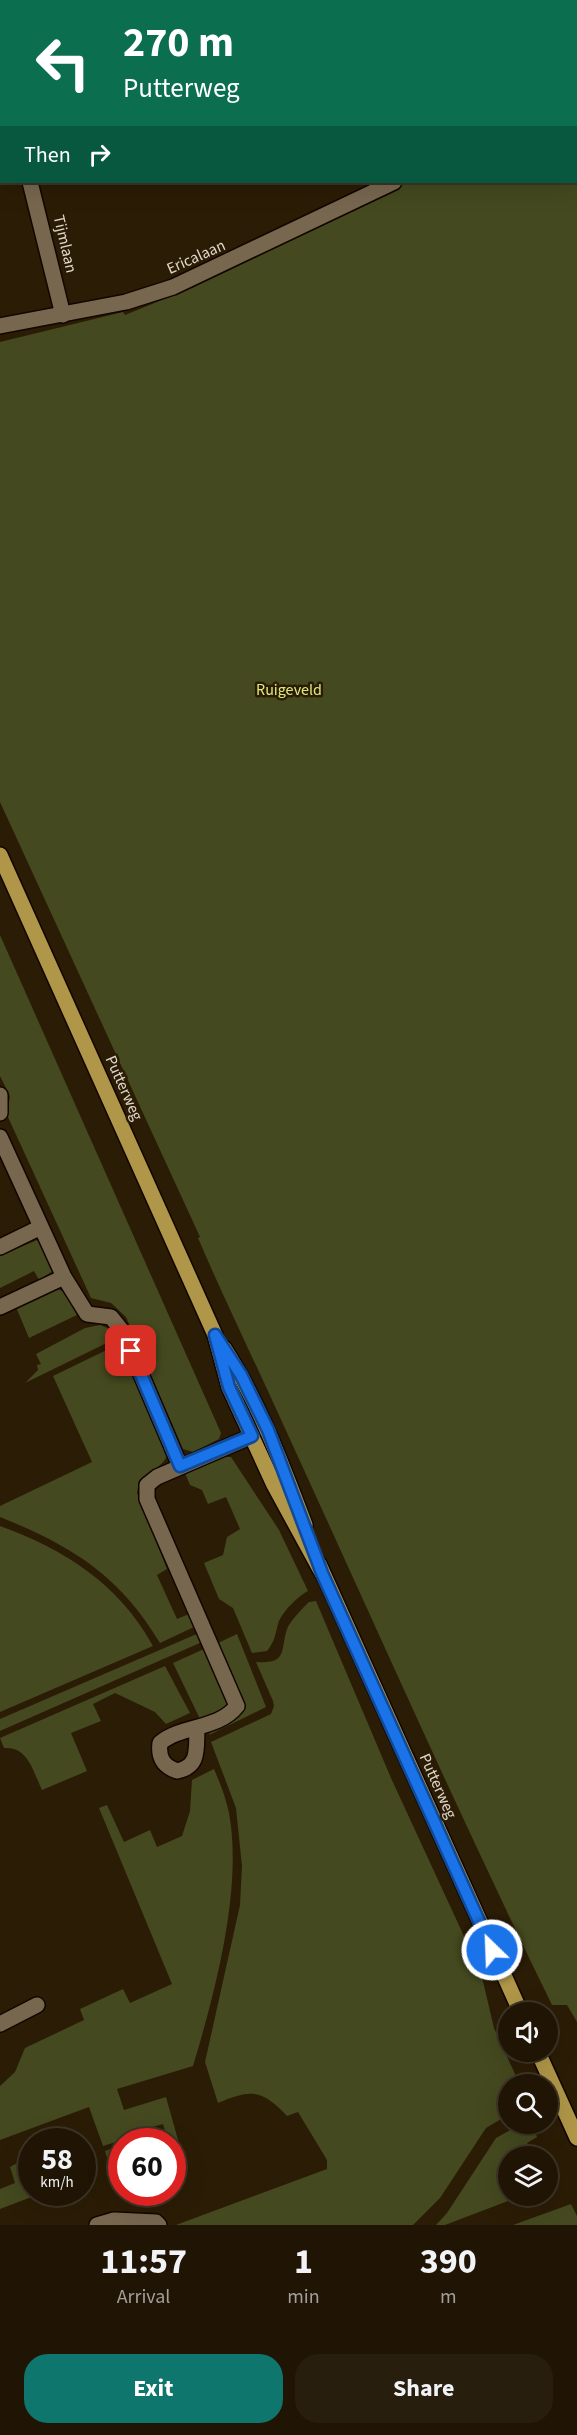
<!DOCTYPE html>
<style>
:root{--surface:#201504;--page:#281e0e;--text:#f1f3f6;--muted:#a29f9a;--line:#3d3426;--accent:#0f766e}
body{margin:0;font-family:"Source Sans 3",sans-serif;background:var(--page);color:var(--text);height:100vh;display:flex;flex-direction:column;font-size:22px;white-space:nowrap}
*{box-sizing:border-box;margin:0}
p{font-size:20px;color:var(--muted)}
.icon{flex:none;width:33px;height:33px;fill:none;stroke:currentColor;stroke-width:2;stroke-linecap:round;stroke-linejoin:round}
.map{position:relative;height:2225px;overflow:hidden}
.sheet{display:flex;flex-direction:column;background:var(--surface);flex:1}
.sheet>*{flex:none}
.top-card{position:absolute;left:0px;top:0px;width:578px;height:183px;box-shadow:0 6px 24px #0002,0 0 0 2px var(--line);background:#0b6e4f;color:#fff;overflow:hidden}
.fabs{position:absolute;left:498px;top:2002px;display:grid;gap:12px}
.fabs a{display:grid;place-items:center;width:60px;height:60px;border-radius:50%;background:var(--surface);box-shadow:0 6px 24px #0002,0 0 0 2px var(--line);font-size:30px}
.speed{position:absolute;left:18px;top:2128px;display:flex;gap:12px;font-size:30px;font-weight:700;text-align:center}
.speed>*{display:grid;place-content:center;width:78px;height:78px;border-radius:50%;background:var(--surface);box-shadow:0 6px 24px #0002,0 0 0 2px var(--line);line-height:1}
.speed small{font-size:15px;font-weight:400}
.speed .limit{border:9px solid #d22;background:#fff;color:#111}
.pin{position:absolute;display:grid;place-items:center;width:51px;height:51px;color:#fff;margin:-26px;border-radius:12px;box-shadow:0 3px 9px #0006}
.me{position:absolute;width:66px;margin:-33px;rotate:336deg;stroke-linejoin:round;filter:drop-shadow(0 0 4px #0008)}
.turn{display:flex;align-items:center;gap:21px;height:126px;padding:0 24px;font-size:27px}
.turn .icon{width:78px;height:78px;stroke-width:2.5}
.turn b{display:block;font-size:42px;line-height:51px}
.then{display:flex;align-items:center;height:57px;padding:0 24px;background:#0003;gap:12px;font-size:22px}
.eta{display:flex;justify-content:space-evenly;align-items:center;height:102px;text-align:center}
.eta b{font-size:36px;font-weight:700;line-height:42px}
.primary-button{display:flex;gap:12px;margin-top:auto;padding:12px 24px}
.primary-button a{flex:1;height:69px;border-radius:24px;background:var(--accent);color:#fff;font-size:24px;font-weight:700;line-height:69px;text-align:center}
.primary-button a+a{background:var(--page);color:var(--text)}
.map>svg:first-child{display:block}
</style>
<div class="map">
<svg width="577" height="2225" viewBox="0 0 577 2225">
<rect width="100%" height="100%" fill="#2b1c05"/>
<path fill="#44491f" d="M577,98V2022L567,2005H552C458,1813 372,1618 283,1424C255,1362 225,1301 198,1238L200,1237L0,802V342L123,312L125,315L194,287L400,189L398,186L407,182H576Z
M0,935L221,1433L219,1439L193,1452L183,1449L126,1317L111,1303L91,1298L7,1115L10,1096L0,1076Z
M37,1240L44,1244L56,1269L39,1280L34,1271L0,1288V1256Z
M58,1289L66,1293L77,1315L29,1338L16,1307Z
M100,1325L110,1329L117,1338L25,1383L38,1370L37,1365L41,1364L36,1354L85,1328Z
M121,1343L168,1450C167,1467 148,1470 139,1482L137,1493L167,1569L157,1575L177,1619L189,1614L194,1627L160,1643C119,1575 72,1546 0,1517V1506L92,1462L53,1376Z
M222,1457H231L279,1530L308,1591C298,1596 281,1613 278,1624C275,1635 275,1641 267,1651L252,1653L233,1608L219,1599L204,1563L223,1555L227,1537L240,1529L226,1497L208,1504L202,1490L190,1485L185,1473Z
M0,1526C64,1549 119,1584 153,1646L0,1712Z
M316,1601L391,1778L481,1973L494,2028L520,2085H508V2115L486,2128L440,2198L413,2225H176L327,2169V2160L298,2112L287,2116C262,2089 251,2089 218,2103L205,2062L240,1905L242,1866L236,1808L211,1742L271,1714L274,1706L273,1701L256,1662C288,1664 280,1651 287,1629C290,1621 302,1609 309,1602Z
M199,1633L202,1642L0,1731V1719Z
M237,1634L266,1707L209,1735L211,1730L236,1717L242,1711L216,1644Z
M204,1649L228,1703L224,1709L200,1719L173,1663Z
M165,1666L190,1713L166,1724L155,1712L115,1693L93,1704L101,1721L71,1733L87,1771L42,1790C33,1771 28,1746 4,1748L0,1738Z
M214,1769C220,1783 226,1798 229,1813C243,1888 215,1993 193,2066L117,2089L124,2110L166,2097L180,2147L176,2148L167,2138L163,2124L145,2129V2133L103,2146L89,2107L0,2140V2086L15,2072L25,2048L84,2020L80,2009L123,1989L130,2003L172,1984L99,1808L107,1805L124,1842L150,1830L157,1847L182,1836L190,1811L192,1780Z
M521,2124H532L537,2137L527,2143L535,2157H508V2196H521L445,2225H436L447,2213L496,2138Z
M121,2145V2175L113,2177L105,2151Z
M17,2163L25,2181L31,2179L32,2193H42L0,2209V2189L15,2183L10,2167Z
M571,2204L577,2216V2225H513Z"/>
<g fill="none" stroke-linecap="round" stroke-linejoin="round">
<defs>
<path id="street" d="M201,0H208
M393,0V2
M0,102L2,106
M30,182L63,315
M0,1095V1113
M0,1137L64,1277L87,1314L111,1317L123,1332L180,1466
M0,1247L41,1227
M0,1307L64,1277
M197,1729C196,1749 200,1766 177,1771C163,1766 158,1758 160,1743C181,1725 218,1730 237,1706L147,1499V1485L157,1477L252,1436
M0,2024L37,2005
M97,2225L114,2220L156,2222L159,2225"/>
<path id="secondary" d="M576,84L577,83
M0,326L126,302L173,287L394,182"/>
<path id="primary" d="M0,855L215,1335L229,1387L274,1485L322,1573
M224,1348C259,1403 282,1464 305,1525
M319,1564L521,2013
M538,2052L577,2138"/>
</defs>
<use href="#street" stroke="#130600" stroke-width="18"/>
<use href="#secondary" stroke="#130600" stroke-width="18"/>
<use href="#primary" stroke="#130600" stroke-width="18"/>
<use href="#street" stroke="#78674f" stroke-width="15"/>
<use href="#secondary" stroke="#78674f" stroke-width="15"/>
<use href="#primary" stroke="#af9648" stroke-width="15"/>
</g>
<g fill="none" stroke-linecap="round" stroke-linejoin="round">
<defs>
<path id="route" d="M131,1351L180,1466L252,1436L229,1387L215,1335L241,1375L268,1430L322,1573L492,1950"/>
</defs>
<use href="#route" stroke="#114b97" stroke-width="15"/>
<use href="#route" stroke="#1a73e8" stroke-width="10"/>
</g>
<g text-anchor="middle" dominant-baseline="central" stroke-width="5" stroke-linejoin="round" paint-order="stroke">
<g font-size="16" fill="#e1d7ca" stroke="#2b1c05">
<text transform="translate(65 244) rotate(77)">Tijmlaan</text>
<text transform="translate(196 257) rotate(-24)">Ericalaan</text>
<text transform="translate(124 1088) rotate(66)">Putterweg</text>
<text transform="translate(438 1786) rotate(66)">Putterweg</text>
</g>
<g font-size="16" fill="#ddeb7d" stroke="#2b1c05">
<text x="289" y="690">Ruigeveld</text>
</g>
</g>
</svg>
<div class="fabs">
<a><svg class="icon" aria-label="sound" viewBox="0 0 24 24"><path d="M4 9h4l5-4v14l-5-4H4zM17 9q2 3 0 6"/></svg></a>
<a><svg class="icon" aria-label="search" viewBox="0 0 24 24"><circle cx="10" cy="10" r="6"/><path d="M15 15l6 6"/></svg></a>
<a><svg class="icon" aria-label="layers" viewBox="0 0 24 24"><path d="M12 4l9 5-9 5-9-5zM3 14l9 5 9-5"/></svg></a>
</div>
<div class="speed"><div>58<small>km/h</small></div><div class="limit">60</div></div>
<div class="pin" style="left:131px;top:1351px;background:#d93025"><svg class="icon" aria-label="arrive" viewBox="0 0 24 24"><path d="M6 21V4h12l-3 4 3 4H6"/></svg></div>
<svg class="me" style="left:492px;top:1950px" viewBox="-20 -20 40 40"><circle r="17" fill="#1a73e8" stroke="#fff" stroke-width="3"/><path d="M0-11L8 9 0 5-8 9z" fill="#fff"/></svg>
<div class="top-card">
<div class="turn"><svg class="icon" aria-label="left" viewBox="0 0 24 24"><path d="M17 20v-9H6M10 6l-5 5 5 5"/></svg><div><b>270 m</b>Putterweg</div></div>
<div class="then">Then<svg class="icon" aria-label="right" viewBox="0 0 24 24"><path d="M7 20v-9h11M14 6l5 5-5 5"/></svg></div>
</div>
</div>
<section class="sheet">
<div class="eta">
<div><b>11:57</b><p>Arrival</p></div>
<div><b>1</b><p>min</p></div>
<div><b>390</b><p>m</p></div>
</div>
<div class="primary-button"><a>Exit</a><a>Share</a></div>
</section>
